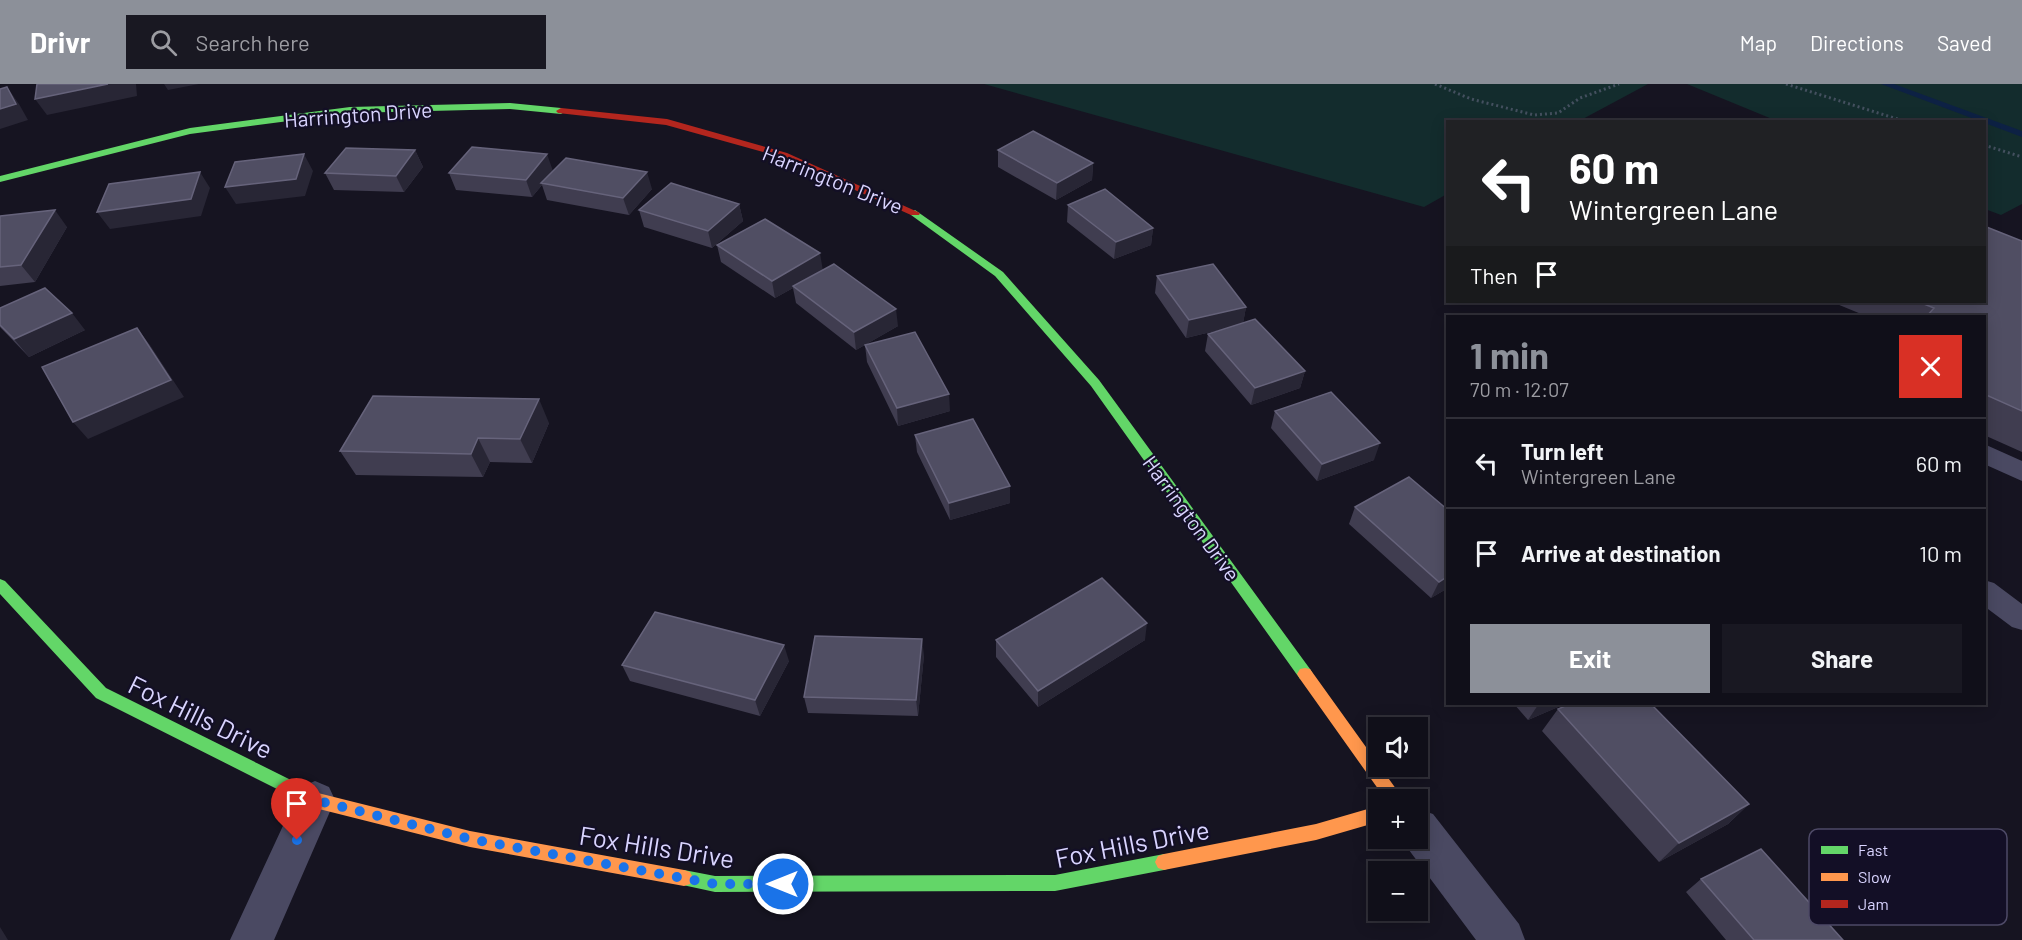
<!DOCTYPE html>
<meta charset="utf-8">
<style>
:root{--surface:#100f19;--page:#191822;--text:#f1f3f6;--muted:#9c9ca2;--line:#302f38;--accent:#8c9099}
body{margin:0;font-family:Barlow,sans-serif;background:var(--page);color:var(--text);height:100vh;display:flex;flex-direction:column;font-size:22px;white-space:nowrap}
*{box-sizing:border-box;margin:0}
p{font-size:20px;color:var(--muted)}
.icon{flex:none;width:33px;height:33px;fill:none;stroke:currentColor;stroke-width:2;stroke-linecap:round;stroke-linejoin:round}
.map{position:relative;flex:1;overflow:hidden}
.sheet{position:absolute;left:1446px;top:231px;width:540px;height:390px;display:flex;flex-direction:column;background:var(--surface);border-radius:0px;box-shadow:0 3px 15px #0003,0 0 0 2px var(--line)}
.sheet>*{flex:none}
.banner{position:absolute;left:1446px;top:36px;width:540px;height:183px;border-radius:0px;box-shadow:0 3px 15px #0003,0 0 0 2px var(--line);background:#202124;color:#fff;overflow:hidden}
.tools{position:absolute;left:1368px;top:633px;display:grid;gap:12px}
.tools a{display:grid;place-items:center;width:60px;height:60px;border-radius:0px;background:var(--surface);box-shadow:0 3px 15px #0003,0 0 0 2px var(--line);font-size:30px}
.pin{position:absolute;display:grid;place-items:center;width:51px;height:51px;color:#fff;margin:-62px -26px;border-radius:50% 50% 50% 0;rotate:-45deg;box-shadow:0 0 6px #0007}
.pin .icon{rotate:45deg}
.me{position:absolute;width:66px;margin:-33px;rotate:270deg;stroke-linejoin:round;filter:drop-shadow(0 0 4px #0008)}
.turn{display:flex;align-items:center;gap:21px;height:126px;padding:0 24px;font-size:27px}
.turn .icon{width:78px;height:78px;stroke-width:2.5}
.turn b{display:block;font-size:42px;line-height:51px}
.then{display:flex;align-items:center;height:57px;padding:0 24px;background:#0003;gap:12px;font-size:22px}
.round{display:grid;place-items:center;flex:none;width:63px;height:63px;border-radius:0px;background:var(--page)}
.head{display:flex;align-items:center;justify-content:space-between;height:102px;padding:0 24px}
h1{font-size:36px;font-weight:700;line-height:45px;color:var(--accent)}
.cta{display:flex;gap:12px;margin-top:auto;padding:12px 24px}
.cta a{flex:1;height:69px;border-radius:0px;background:var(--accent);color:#fff;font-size:24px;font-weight:700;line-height:69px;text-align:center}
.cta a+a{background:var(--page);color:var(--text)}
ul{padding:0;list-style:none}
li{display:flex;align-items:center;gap:18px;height:90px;padding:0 24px;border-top:2px solid var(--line)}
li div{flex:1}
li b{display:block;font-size:22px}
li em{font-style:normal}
header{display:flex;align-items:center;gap:36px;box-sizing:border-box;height:84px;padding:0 30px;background:var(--accent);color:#fff}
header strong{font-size:28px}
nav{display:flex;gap:33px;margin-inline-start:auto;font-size:21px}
.search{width:420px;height:54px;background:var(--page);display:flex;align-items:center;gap:15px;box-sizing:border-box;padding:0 21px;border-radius:0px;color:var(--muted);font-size:22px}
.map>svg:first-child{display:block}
</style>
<header>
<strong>Drivr</strong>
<div class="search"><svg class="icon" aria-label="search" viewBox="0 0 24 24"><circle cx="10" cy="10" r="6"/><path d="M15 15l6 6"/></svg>Search here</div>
<nav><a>Map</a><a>Directions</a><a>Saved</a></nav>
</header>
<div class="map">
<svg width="2022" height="856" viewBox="0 0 2022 856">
<rect width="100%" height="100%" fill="#161421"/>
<path fill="#132c2d" d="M984,0H1648L1579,37L1448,38L1447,110L1424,123Z
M1687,0H2022V120L2001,131L1985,125L1984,38L1777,37Z"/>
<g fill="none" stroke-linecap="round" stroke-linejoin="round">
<path fill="#0d2144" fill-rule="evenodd" d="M1881,0H1894L2022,47V53Z"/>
<path stroke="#44505f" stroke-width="3" stroke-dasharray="2 3" stroke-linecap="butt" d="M1435,0L1471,15L1534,31L1558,29L1580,14L1619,0
M1786,0L1907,38
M1984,61L2022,73"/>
<path fill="#4a4962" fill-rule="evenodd" d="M1984,360L2022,377V397L1984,380Z
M1984,496L1994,499L2022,520V546L2012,543L1984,522Z"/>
<path fill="#4a4962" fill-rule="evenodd" d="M315,697L329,703L335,716L274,856H230L301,703Z
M1418,725L1433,730L1519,840L1525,856H1476L1403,758L1402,754H1418Z"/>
<path fill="#63d668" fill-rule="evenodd" d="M510,19L561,24L566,27L561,30L510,25L350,29L190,50L0,98V92L190,44L350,23Z
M915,126L1003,188L1099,296L1310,585L1313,590L1310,595L1305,596L1300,595L1091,302L995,192L911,131L910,129Z
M0,495L5,497L106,604L305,703L307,708L305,713L299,716L293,713L96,614L0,510Z
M1164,770L1170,772L1173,778L1170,784L1164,786L1055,807L715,808L678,800L675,794L678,788L684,786L715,792L1055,791Z"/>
<path fill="#ff974d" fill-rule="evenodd" d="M1305,584L1310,585L1404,716H1386L1300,595L1297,590L1300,585Z
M299,700L318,709L470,747L684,786L690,788L693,794L690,800L684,802L470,763L315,724L293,713L291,708L293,703Z
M1378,722V738L1316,756L1164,786L1158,784L1155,778L1158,772L1164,770L1316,740Z"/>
<path fill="#b3261e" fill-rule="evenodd" d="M561,24L667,35L787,69L920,129L919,131H911L781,73L666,41L558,29L556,27Z"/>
</g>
<path fill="#403d50" d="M415,66L423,83L404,108L334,106L325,89Z
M998,66L1093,79L1092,96L1056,116L998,83Z
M553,87L550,91L652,105L629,131L547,116L542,101L532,113L456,106L449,89Z
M739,120L743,137L712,164L644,143L639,126Z
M1068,121L1153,144L1151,161L1114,175L1067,138Z
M0,132L67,143L35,198L0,202Z
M2022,157V368L1984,351V232H1866L1832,218H1984Z
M717,161L823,186L898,242L856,266L796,219L793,204L775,214L721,178Z
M1157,192L1246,223L1243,239L1305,287L1300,304L1251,321L1205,267L1208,250L1227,244L1186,254L1155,209Z
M0,224L85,246L29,273L0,243Z
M865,261L950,327L898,342L867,278Z
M1275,327L1374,376L1317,397L1271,344Z
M549,339L532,379L490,378L483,393L356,391L340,367Z
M915,351L1010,419L950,436L917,368Z
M1355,423L1448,504L1431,514L1349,440Z
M996,556H1145L1038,623L996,573Z
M924,571L918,632L808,629L804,613Z
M789,577L760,632L630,597L622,581Z
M1514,620H1565L1528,636Z
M1558,625L1749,720L1728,740L1659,778L1542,647Z
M1701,795L1843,856H1726L1686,808Z"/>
<path fill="#282635" d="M108,0H136L137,12L47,31L35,15Z
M164,0H199L168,6Z
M7,3L19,20L28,36L0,45V25Z
M415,66L423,83L404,108L396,92Z
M304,70L313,87L305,112L236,120L225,103Z
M547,70L553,87L543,100L541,99L542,101L532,113L526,96Z
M1093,79L1092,96L1056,116L1057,99Z
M200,88L210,104L201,132L110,145L97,128Z
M647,88L652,105L629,131L623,114Z
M739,120L743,137L712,164L708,147Z
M55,126L67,143L35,198L21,181Z
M1153,144L1151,161L1114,175L1116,158Z
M820,169L823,187L793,202V204L775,214L772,197Z
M1246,223L1243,240L1186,254L1189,236Z
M896,225L898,242L856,266L854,248Z
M72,229L85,246L29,273L14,255Z
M137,244L150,261L184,313L88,355L73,338Z
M1305,287L1300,304L1251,321L1255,304Z
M949,310L950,327L898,342L897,324Z
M539,315L549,339L532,379L520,355Z
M478,354L490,378L483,393L471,370Z
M1380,359L1374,376L1317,397L1322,380Z
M1010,402V419L950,436L949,419Z
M1448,492V504L1431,514L1439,498Z
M1147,539L1145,556L1038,623V607Z
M922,555L924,571L918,632L916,616Z
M784,561L789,577L760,632L755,616Z
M1541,620H1565L1528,636L1538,621Z
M1749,720L1728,740L1659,778L1679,759Z
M0,843L8,856H0Z"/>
<path fill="#504e63" stroke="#66637b" stroke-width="1.5" d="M37,0H108L35,15Z
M7,3L16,20L0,25V5Z
M1033,47L1093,79L1057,99L998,66Z
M472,63L547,70L526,96L449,89Z
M346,64L415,66L396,92L325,89Z
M304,70L296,95L225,103L235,78Z
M566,74L647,88L623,114L541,99Z
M200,88L191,115L97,128L109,100Z
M671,99L739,120L708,147L639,126Z
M1105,105L1153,144L1116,158L1068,121Z
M55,126L21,181L0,183V132Z
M765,135L820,169L772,197L717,161Z
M1984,142L2022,157V327L1984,310V232H1927L1934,224L1919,218H1984Z
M834,180L896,225L854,248L793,202Z
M1213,180L1246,223L1189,236L1157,192Z
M45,204L72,229L14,255L0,241V224Z
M1255,235L1305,287L1255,304L1208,250Z
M137,244L171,296L73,338L42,283Z
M915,248L949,310L897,324L865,261Z
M1331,308L1380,359L1322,380L1275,327Z
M373,312L539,315L520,355L478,354L471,370L340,367Z
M973,335L1010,402L949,419L915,351Z
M1409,393L1448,426V492L1439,498L1355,423Z
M1102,494L1147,539L1038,607L996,556Z
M655,528L784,561L755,616L622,581Z
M815,552L922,555L916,616L804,613Z
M1570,620H1651L1749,720L1679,759L1558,625Z
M1761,765L1843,856H1754L1701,795Z"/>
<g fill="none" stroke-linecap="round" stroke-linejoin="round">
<path stroke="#1a73e8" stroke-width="10" stroke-dasharray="0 18" d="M297,756L315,716L470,755L715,800H783"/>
</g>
<g text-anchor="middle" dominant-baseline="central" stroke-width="4.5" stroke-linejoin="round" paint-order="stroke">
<g font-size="21" fill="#d9d4ff" stroke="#130f26">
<text transform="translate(358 30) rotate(-4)">Harrington Drive</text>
<text transform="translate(833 95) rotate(22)">Harrington Drive</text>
<text transform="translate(1192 434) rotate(54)">Harrington Drive</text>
</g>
<g font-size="26" fill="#d9d4ff" stroke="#130f26">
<text transform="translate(201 632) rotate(26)">Fox Hills Drive</text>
<text transform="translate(1132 759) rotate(-11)">Fox Hills Drive</text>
<text transform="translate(657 762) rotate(9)">Fox Hills Drive</text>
</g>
</g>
<rect x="1809" y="745" width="198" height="96" rx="9" fill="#130f26" stroke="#4e4a67" stroke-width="1.5"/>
<rect x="1821" y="762" width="27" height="8" fill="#63d668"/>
<rect x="1821" y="789" width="27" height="8" fill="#ff974d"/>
<rect x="1821" y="816" width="27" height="8" fill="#b3261e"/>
<g font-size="16" fill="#d9d4ff">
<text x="1858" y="772">Fast</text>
<text x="1858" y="799">Slow</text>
<text x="1858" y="826">Jam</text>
</g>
</svg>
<div class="tools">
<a><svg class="icon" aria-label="sound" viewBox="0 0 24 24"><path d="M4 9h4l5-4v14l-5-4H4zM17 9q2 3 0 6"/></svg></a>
<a>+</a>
<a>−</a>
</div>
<div class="pin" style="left:297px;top:756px;background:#d93025"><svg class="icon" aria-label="arrive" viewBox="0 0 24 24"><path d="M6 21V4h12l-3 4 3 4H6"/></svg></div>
<svg class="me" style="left:783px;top:800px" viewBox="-20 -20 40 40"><circle r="17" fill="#1a73e8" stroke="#fff" stroke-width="3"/><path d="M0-11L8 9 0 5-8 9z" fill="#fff"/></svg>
<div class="banner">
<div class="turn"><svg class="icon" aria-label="left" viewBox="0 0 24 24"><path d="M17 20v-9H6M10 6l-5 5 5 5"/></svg><div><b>60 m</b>Wintergreen Lane</div></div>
<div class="then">Then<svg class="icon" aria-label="arrive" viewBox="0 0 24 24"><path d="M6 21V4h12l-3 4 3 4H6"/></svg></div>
</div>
<section class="sheet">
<div class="head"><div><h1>1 min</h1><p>70 m · 12:07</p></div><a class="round" style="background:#d93025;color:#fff"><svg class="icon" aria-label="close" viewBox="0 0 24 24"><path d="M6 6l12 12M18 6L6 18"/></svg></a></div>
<ul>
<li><svg class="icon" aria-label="left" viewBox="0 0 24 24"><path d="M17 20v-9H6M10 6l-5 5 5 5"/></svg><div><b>Turn left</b><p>Wintergreen Lane</p></div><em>60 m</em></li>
<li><svg class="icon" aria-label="arrive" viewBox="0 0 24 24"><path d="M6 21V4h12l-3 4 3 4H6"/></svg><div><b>Arrive at destination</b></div><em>10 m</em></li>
</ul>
<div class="cta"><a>Exit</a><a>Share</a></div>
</section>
</div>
